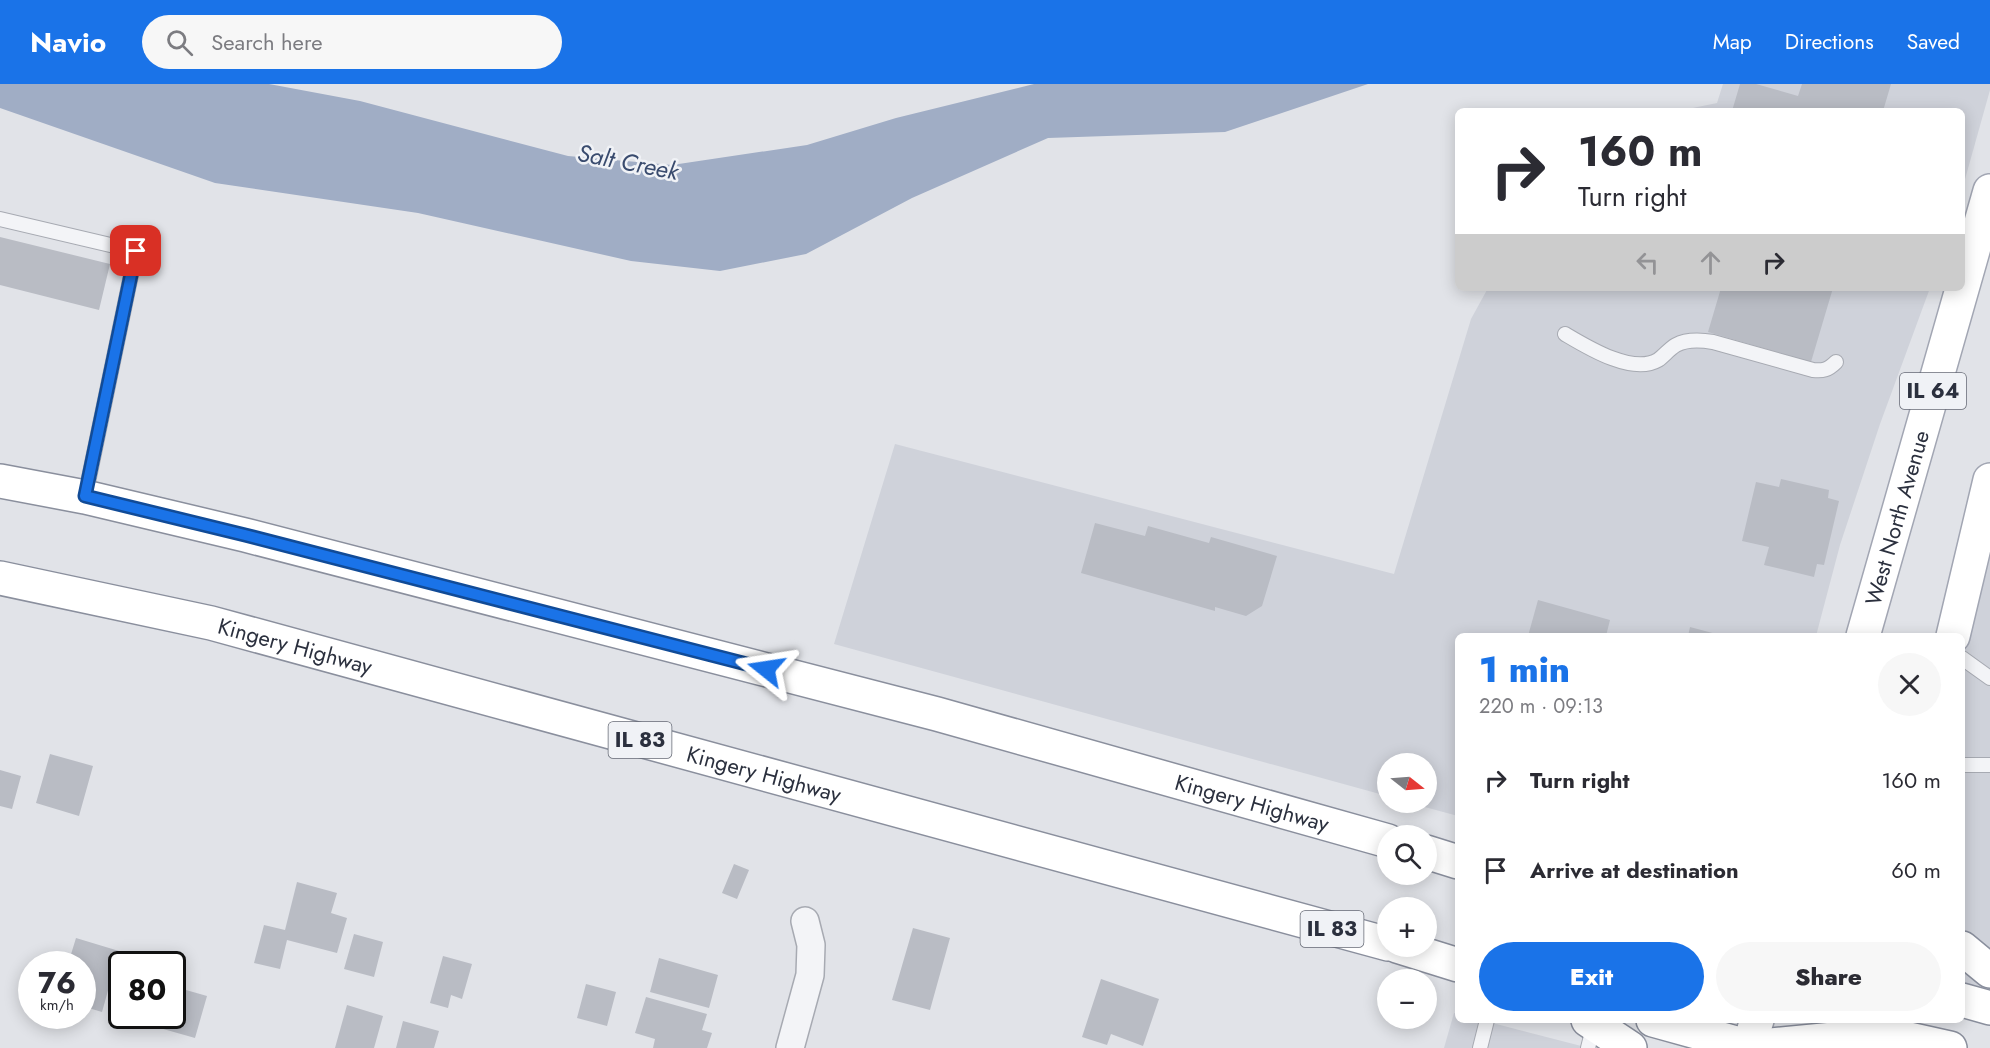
<!DOCTYPE html>
<meta charset="utf-8">
<style>
:root{--surface:#fff;--page:#f7f7f7;--text:#2b2b33;--muted:#7c7c81;--accent:#1a73e8}
body{margin:0;font-family:Jost,sans-serif;background:var(--page);color:var(--text);height:100vh;display:flex;flex-direction:column;font-size:22px;white-space:nowrap}
*{box-sizing:border-box;margin:0}
p{font-size:20px;color:var(--muted)}
.icon{flex:none;width:33px;height:33px;fill:none;stroke:currentColor;stroke-width:2;stroke-linecap:round;stroke-linejoin:round}
.map{position:relative;flex:1;overflow:hidden}
.side{position:absolute;left:1455px;top:549px;width:510px;height:390px;display:flex;flex-direction:column;background:var(--surface);border-radius:9px;box-shadow:0 3px 15px #0003}
.side>*{flex:none}
.banner{position:absolute;left:1455px;top:24px;width:510px;height:183px;border-radius:9px;box-shadow:0 3px 15px #0003;background:#fff;color:var(--text);overflow:hidden}
.needle{width:39px;rotate:107deg}
.controls{position:absolute;left:1377px;top:669px;display:grid;gap:12px}
.controls a{display:grid;place-items:center;width:60px;height:60px;border-radius:50%;background:var(--surface);box-shadow:0 3px 15px #0003;font-size:30px}
.speed{position:absolute;left:18px;top:867px;display:flex;gap:12px;font-size:30px;font-weight:700;text-align:center}
.speed>*{display:grid;place-content:center;width:78px;height:78px;border-radius:50%;background:var(--surface);box-shadow:0 3px 15px #0003;line-height:1}
.speed small{font-size:15px;font-weight:400}
.speed .limit{border:3px solid #111;border-radius:9px;background:#fff;color:#111}
.pin{position:absolute;display:grid;place-items:center;width:51px;height:51px;color:#fff;margin:-26px;border-radius:12px;box-shadow:0 3px 9px #0006}
.me{position:absolute;width:66px;margin:-33px;rotate:285deg;stroke-linejoin:round;filter:drop-shadow(0 0 4px #0008)}
.turn{display:flex;align-items:center;gap:21px;height:126px;padding:0 24px;font-size:27px}
.turn .icon{width:78px;height:78px;stroke-width:2.5}
.turn b{display:block;font-size:42px;line-height:51px}
.lanes{display:flex;align-items:center;height:57px;padding:0 24px;background:#0003;justify-content:center;gap:30px;direction:ltr}
.lanes .off{opacity:.35}
.round{display:grid;place-items:center;flex:none;width:63px;height:63px;border-radius:32px;background:var(--page)}
.overview{display:flex;align-items:center;justify-content:space-between;height:102px;padding:0 24px}
h1{font-size:36px;font-weight:800;line-height:45px;color:var(--accent)}
.cta{display:flex;gap:12px;margin-top:auto;padding:12px 24px}
.cta a{flex:1;height:69px;border-radius:36px;background:var(--accent);color:#fff;font-size:24px;font-weight:800;line-height:69px;text-align:center}
.cta a+a{background:var(--page);color:var(--text)}
ul{padding:0;list-style:none}
li{display:flex;align-items:center;gap:18px;height:90px;padding:0 24px}
li div{flex:1}
li b{display:block;font-size:22px}
li em{font-style:normal}
header{display:flex;align-items:center;gap:36px;box-sizing:border-box;height:84px;padding:0 30px;background:var(--accent);color:#fff}
header strong{font-size:28px}
nav{display:flex;gap:33px;margin-inline-start:auto;font-size:21px}
.search{width:420px;height:54px;background:var(--page);display:flex;align-items:center;gap:15px;box-sizing:border-box;padding:0 21px;border-radius:33px;color:var(--muted);font-size:22px}
.map>svg:first-child{display:block}
</style>
<header>
<strong>Navio</strong>
<div class="search"><svg class="icon" aria-label="search" viewBox="0 0 24 24"><circle cx="10" cy="10" r="6"/><path d="M15 15l6 6"/></svg>Search here</div>
<nav><a>Map</a><a>Directions</a><a>Saved</a></nav>
</header>
<div class="map">
<svg width="1990" height="964" viewBox="0 0 1990 964">
<rect width="100%" height="100%" fill="#e1e3e8"/>
<path fill="#cfd2da" d="M1723,0H1990V6L1962,106V27H1678L1717,19Z
M1488,204H1930L1880,340L1840,461L1816,552H1458V732L1410,719L1426,718V680H1388L1387,712L834,560L895,360L1394,490L1471,235Z
M1990,452V907L1962,900V559Z
M1454,929L1458,930V936H1481L1589,964H1444Z"/>
<path fill="#a0adc5" d="M0,0H269L360,17L568,72L672,81L807,61L896,34L1034,0H1368L1225,48L1048,54L912,114L806,170L720,187L631,177L418,129L215,99L0,24Z"/>
<path fill="#b9bcc4" d="M1740,0H1756L1798,12L1802,0H1891L1883,27H1732Z
M0,153L110,180L99,226L0,201Z
M1721,204H1833L1811,278L1708,248Z
M1781,395L1829,406L1828,414L1839,417L1824,481L1817,480L1814,493L1764,481L1769,463L1742,457L1756,398L1779,403Z
M1095,439L1145,452L1148,442L1209,459L1211,453L1277,472L1262,522L1246,532L1215,523V527L1081,489Z
M1538,516L1610,536L1606,552H1528Z
M1690,543L1720,551V552H1688Z
M50,670L93,682L79,732L36,719Z
M0,686L21,692L12,725L0,722Z
M734,780L749,786L737,815L722,809Z
M297,798L337,809L331,829L347,834L337,869L287,856L280,885L254,879L264,841L285,846Z
M913,844L950,854L930,926L892,916Z
M354,850L383,858L374,893L344,885Z
M76,854L119,867L102,928L82,922V880H68Z
M443,872L472,880L462,915L451,911L448,924L430,919Z
M659,874L718,891L709,924L650,908Z
M1101,895L1159,915L1143,962L1111,950L1107,961L1082,953Z
M586,900L616,908L607,942L577,934Z
M172,902L207,912L195,954L128,935L129,932H172Z
M646,913L707,930L702,946L712,949L707,964H653L655,955L635,949Z
M347,921L383,932L374,964H335Z
M403,937L439,947L434,964H396Z"/>
<g fill="none" stroke-linecap="round" stroke-linejoin="round">
<defs>
<path id="lane" d="M0,135L136,167L85,413
M1565,250C1587,263 1632,291 1658,276C1664,272 1669,265 1676,261C1687,255 1701,256 1713,258L1813,286C1823,287 1828,286 1836,278
M1962,574L1990,594
M1962,681H1990
M1480,964L1487,936
M1588,964L1594,940"/>
<path id="street" d="M790,964L810,891L811,861L805,837"/>
<g id="primary">
<path id="s1" d="M1863,552L1990,107"/>
<path d="M1953,552L1990,396"/>
<path d="M1748,964L1757,936"/>
</g>
<g id="highway">
<path id="s2" d="M0,397L85,413L245,451L937,630L1388,757"/>
<path id="s3" d="M0,494L211,539L1388,860"/>
<path d="M1426,768L1458,778"/>
<path d="M1397,862L1458,881"/>
<path d="M1962,864L1990,887"/>
<path d="M1962,916L1990,924"/>
<path d="M1588,936L1630,964"/>
<path d="M1653,936L1754,964"/>
<path d="M1749,963L1844,954L1896,952L1950,964"/>
</g>
</defs>
<use href="#lane" stroke="#a7aab2" stroke-width="16"/>
<use href="#street" stroke="#a7aab2" stroke-width="30"/>
<use href="#primary" stroke="#a2a6b3" stroke-width="36"/>
<use href="#highway" stroke="#8a8f9d" stroke-width="36"/>
<use href="#lane" stroke="#f3f4f7" stroke-width="14"/>
<use href="#street" stroke="#f3f4f7" stroke-width="27"/>
<use href="#primary" stroke="#fff" stroke-width="33"/>
<use href="#highway" stroke="#fff" stroke-width="33"/>
</g>
<g fill="none" stroke-linecap="round" stroke-linejoin="round">
<defs>
<path id="route" d="M136,167L85,412L245,451L766,585"/>
</defs>
<use href="#route" stroke="#114b97" stroke-width="15"/>
<use href="#route" stroke="#1a73e8" stroke-width="10"/>
</g>
<g text-anchor="middle" dominant-baseline="central" stroke-width="5" stroke-linejoin="round" paint-order="stroke">
<g fill="#f0f2f6" stroke="#666a75" stroke-width="1.5">
<rect x="1900" y="289" width="66" height="36" rx="4.5"/>
<rect x="608.5" y="638" width="63" height="36" rx="4.5"/>
<rect x="1300.5" y="827" width="63" height="36" rx="4.5"/>
</g>
<g font-size="21" font-weight="bold" fill="#2b303e">
<text x="1933" y="307">IL 64</text>
<text x="640" y="656">IL 83</text>
<text x="1332" y="845">IL 83</text>
</g>
<g font-size="22" fill="#2b303e" stroke="#f0f2f6">
<text stroke="none"><textPath href="#s1" startOffset="123">West North Avenue</textPath></text>
<text stroke="none"><textPath href="#s3" startOffset="303">Kingery Highway</textPath></text>
<text stroke="none"><textPath href="#s3" startOffset="789">Kingery Highway</textPath></text>
<text stroke="none"><textPath href="#s2" startOffset="1293">Kingery Highway</textPath></text>
</g>
<g font-size="24" font-style="italic" fill="#394b6e" stroke="#f0f2f6">
<text transform="translate(628 78) rotate(11)">Salt Creek</text>
</g>
</g>
</svg>
<div class="controls">
<a><svg class="needle" viewBox="-14 -14 28 28"><path d="M0-13l5 13h-10z" fill="#e53935"/><path d="M0 13l5-13h-10z" fill="#7c7c81"/></svg></a>
<a><svg class="icon" aria-label="search" viewBox="0 0 24 24"><circle cx="10" cy="10" r="6"/><path d="M15 15l6 6"/></svg></a>
<a>+</a>
<a>−</a>
</div>
<div class="speed"><div>76<small>km/h</small></div><div class="limit">80</div></div>
<div class="pin" style="left:136px;top:167px;background:#d93025"><svg class="icon" aria-label="arrive" viewBox="0 0 24 24"><path d="M6 21V4h12l-3 4 3 4H6"/></svg></div>
<svg class="me" style="left:766px;top:585px" viewBox="-20 -20 40 40"><path d="M0-17L14 15 0 8-14 15z" fill="#1a73e8" stroke="#fff" stroke-width="4"/></svg>
<div class="banner">
<div class="turn"><svg class="icon" aria-label="right" viewBox="0 0 24 24"><path d="M7 20v-9h11M14 6l5 5-5 5"/></svg><div><b>160 m</b>Turn right</div></div>
<div class="lanes"><svg class="icon off" aria-label="left" viewBox="0 0 24 24"><path d="M17 20v-9H6M10 6l-5 5 5 5"/></svg><svg class="icon off" aria-label="ahead" viewBox="0 0 24 24"><path d="M12 20V5M6 11l6-6 6 6"/></svg><svg class="icon" aria-label="right" viewBox="0 0 24 24"><path d="M7 20v-9h11M14 6l5 5-5 5"/></svg></div>
</div>
<section class="side">
<div class="overview"><div><h1>1 min</h1><p>220 m · 09:13</p></div><a class="round"><svg class="icon" aria-label="close" viewBox="0 0 24 24"><path d="M6 6l12 12M18 6L6 18"/></svg></a></div>
<ul>
<li><svg class="icon" aria-label="right" viewBox="0 0 24 24"><path d="M7 20v-9h11M14 6l5 5-5 5"/></svg><div><b>Turn right</b></div><em>160 m</em></li>
<li><svg class="icon" aria-label="arrive" viewBox="0 0 24 24"><path d="M6 21V4h12l-3 4 3 4H6"/></svg><div><b>Arrive at destination</b></div><em>60 m</em></li>
</ul>
<div class="cta"><a>Exit</a><a>Share</a></div>
</section>
</div>
